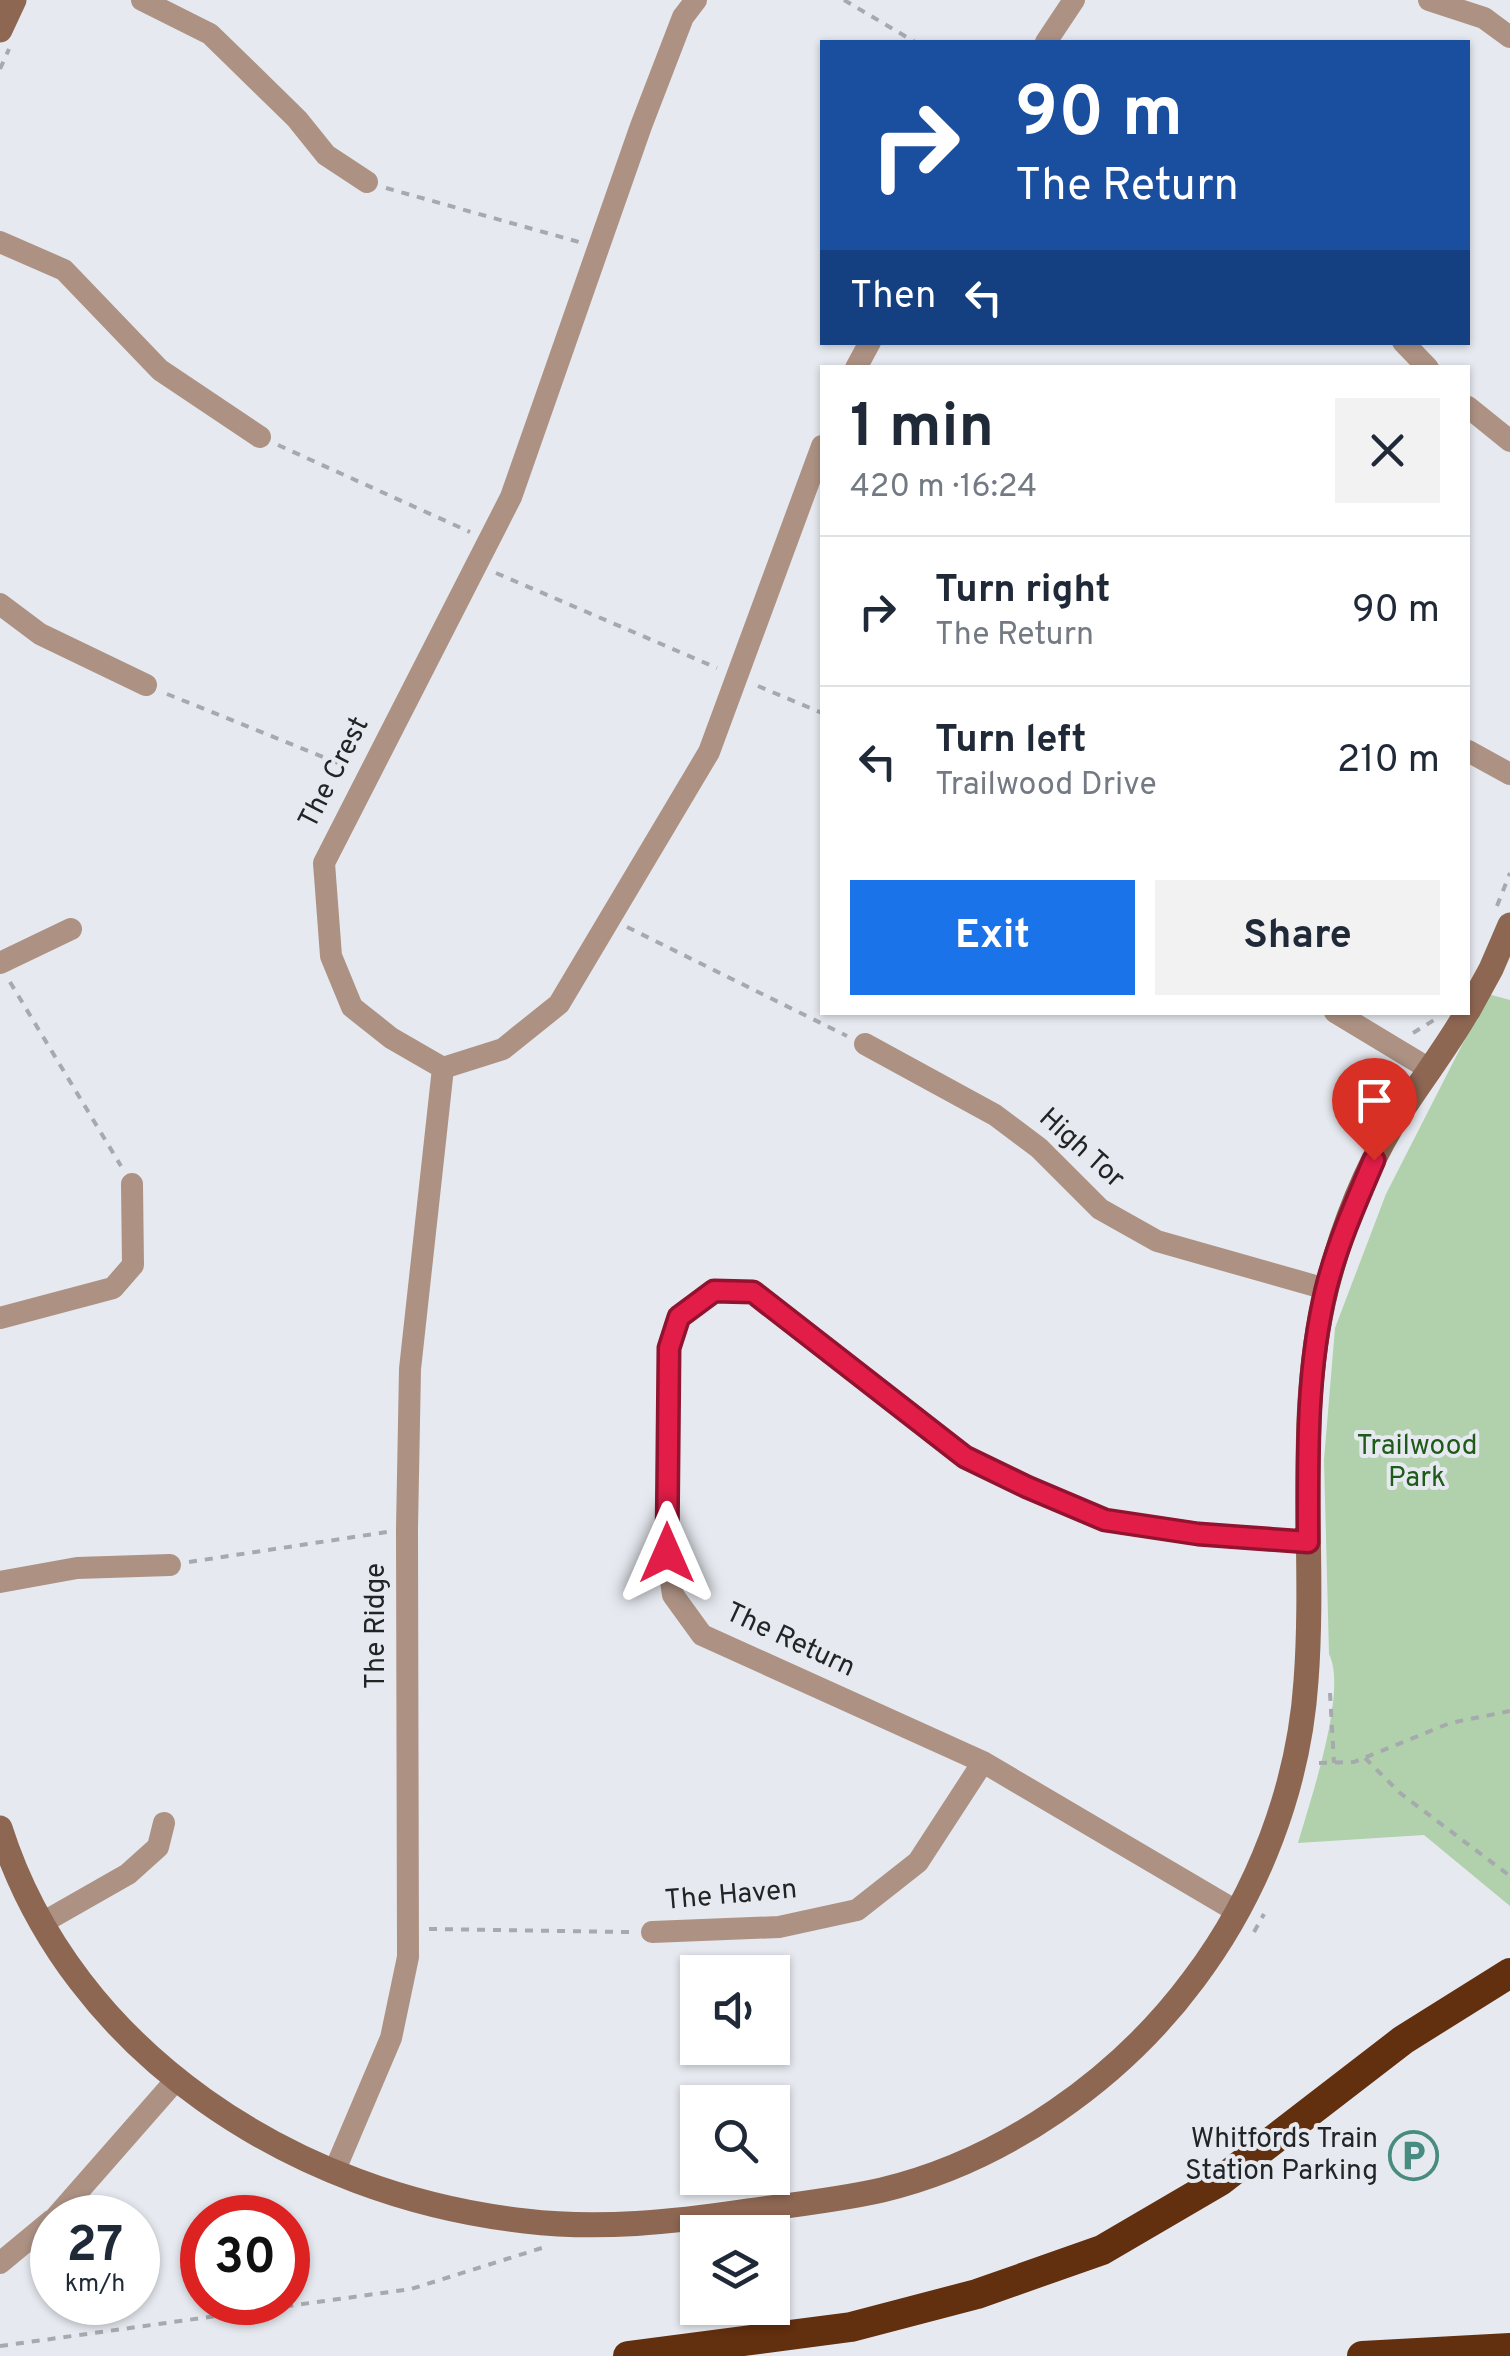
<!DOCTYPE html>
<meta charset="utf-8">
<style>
:root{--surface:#fff;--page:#f2f2f3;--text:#1f2937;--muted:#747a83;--line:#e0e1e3;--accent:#1a73e8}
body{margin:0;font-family:Overpass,sans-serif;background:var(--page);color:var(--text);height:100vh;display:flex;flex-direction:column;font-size:38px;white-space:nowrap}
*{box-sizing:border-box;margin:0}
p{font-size:32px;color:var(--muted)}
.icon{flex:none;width:55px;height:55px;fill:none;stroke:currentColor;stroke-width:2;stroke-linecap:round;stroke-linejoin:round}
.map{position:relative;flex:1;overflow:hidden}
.details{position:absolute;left:820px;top:365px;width:650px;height:650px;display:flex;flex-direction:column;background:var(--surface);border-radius:0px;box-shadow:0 2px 8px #0004}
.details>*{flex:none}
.hud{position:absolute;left:820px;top:40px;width:650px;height:305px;border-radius:0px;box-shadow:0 2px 8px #0004;background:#1a4fa0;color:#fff;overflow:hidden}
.tools{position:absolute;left:680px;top:1955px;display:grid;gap:20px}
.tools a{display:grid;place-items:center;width:110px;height:110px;border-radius:0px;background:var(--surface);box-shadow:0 2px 8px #0004;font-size:50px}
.speed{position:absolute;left:30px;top:2195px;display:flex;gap:20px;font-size:50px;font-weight:700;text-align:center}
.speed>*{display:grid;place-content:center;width:130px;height:130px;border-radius:50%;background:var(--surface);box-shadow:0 2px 8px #0004;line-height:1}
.speed small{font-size:25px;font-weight:400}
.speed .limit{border:15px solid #d22;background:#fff;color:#111}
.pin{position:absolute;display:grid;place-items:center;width:85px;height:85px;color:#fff;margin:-102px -42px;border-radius:50% 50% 50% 0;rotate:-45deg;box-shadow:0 0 10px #0007}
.pin .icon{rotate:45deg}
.me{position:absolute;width:110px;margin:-55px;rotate:0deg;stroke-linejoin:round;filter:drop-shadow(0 0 8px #0008)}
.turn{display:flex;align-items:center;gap:35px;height:210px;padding:0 30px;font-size:45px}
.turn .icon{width:130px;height:130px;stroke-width:2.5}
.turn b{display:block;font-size:70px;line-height:85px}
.then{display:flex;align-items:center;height:95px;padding:0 30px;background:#0003;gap:20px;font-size:38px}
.round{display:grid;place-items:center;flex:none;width:105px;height:105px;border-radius:0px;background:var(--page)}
.overview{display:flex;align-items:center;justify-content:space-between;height:170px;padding:0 30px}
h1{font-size:60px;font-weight:700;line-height:75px}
.action{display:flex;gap:20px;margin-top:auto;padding:20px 30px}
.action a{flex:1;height:115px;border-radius:0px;background:var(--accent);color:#fff;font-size:40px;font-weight:700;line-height:115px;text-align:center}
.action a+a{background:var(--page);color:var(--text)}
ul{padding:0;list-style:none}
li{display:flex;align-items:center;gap:30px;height:150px;padding:0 30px;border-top:2px solid var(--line)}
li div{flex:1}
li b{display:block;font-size:38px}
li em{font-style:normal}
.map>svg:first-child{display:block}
</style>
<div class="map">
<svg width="1510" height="2356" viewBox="0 0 1510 2356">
<rect width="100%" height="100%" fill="#e6eaf0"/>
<path fill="#b0d1ab" d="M1488,994L1510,1000V1906L1424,1835L1298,1843C1310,1801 1348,1691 1329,1654L1324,1460L1335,1328L1386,1194Z"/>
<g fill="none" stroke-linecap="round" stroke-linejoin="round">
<path stroke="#a6a9ae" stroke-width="4" stroke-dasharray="8 8" stroke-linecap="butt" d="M844,0L915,42
M0,69L9,49
M386,188L579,242
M278,445L470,532
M496,573L717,668
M758,686L822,713
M167,694L348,767
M1497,906L1510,873
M627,927L847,1036
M10,982L121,1166
M1413,1033L1434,1020
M189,1562L387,1532
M1330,1693L1334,1763
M1365,1758L1400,1793L1510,1876
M1319,1763L1354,1762L1450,1723L1510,1711
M429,1929L629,1932
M1254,1932L1264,1914
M0,2346L411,2289L545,2247"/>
<path stroke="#ad9284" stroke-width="22" d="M142,0L210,34L297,119L326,155L367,182
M696,0L683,17L641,126L511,497L324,863L331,956L352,1007L391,1038L443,1068L503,1049L559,1004L709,752L822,446
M1429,0L1484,18L1510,37
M1046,42L1074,0
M0,242L64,270L160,370L260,437
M1403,342L1428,368
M856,368L870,342
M1468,407L1510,441
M0,604L40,634L146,685
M1468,751L1510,774
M0,963L71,929
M1335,1012L1431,1070
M865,1044L995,1115L1039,1148L1100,1209L1157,1241L1326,1289
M0,1318L113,1288L133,1265L132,1184
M0,1582L77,1568L170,1565
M1236,1911L983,1762L702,1635L673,1595L667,1553L669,1349L679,1317L714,1291L753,1292L965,1457L1027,1487L1105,1520L1198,1533L1308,1542
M42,1923L128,1874L158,1847L164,1823
M652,1932L779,1927L857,1910L918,1862L983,1762
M334,2172L391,2038L408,1957L407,1529L410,1369L443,1068
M55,2218L176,2080
M0,2263L52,2220"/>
<path stroke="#8e6753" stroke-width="25" d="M0,30L14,0
M1468,1011L1491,969L1510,925
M0,1828C72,2054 297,2196 525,2221C600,2230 673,2222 747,2211C792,2205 838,2200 882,2190C1004,2161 1120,2079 1194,1979C1258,1894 1299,1787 1306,1681C1316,1550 1294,1416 1327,1287C1341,1232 1363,1175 1392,1126C1416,1087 1444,1052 1467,1012"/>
<path stroke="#622f0f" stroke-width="30" d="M628,2356L851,2327L977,2294L1102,2250L1220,2181L1403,2040L1510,1973
M1362,2356L1510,2348"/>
</g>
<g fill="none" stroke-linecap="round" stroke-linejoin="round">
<defs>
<path id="route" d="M667,1553L669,1348L679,1317L714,1291L753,1292L965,1457L1027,1487L1105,1520L1198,1534L1308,1542C1308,1457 1306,1372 1326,1289C1337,1245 1356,1202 1374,1160"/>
</defs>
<use href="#route" stroke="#92132f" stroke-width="25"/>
<use href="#route" stroke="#e11d48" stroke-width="18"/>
</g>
<defs>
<symbol id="parking-ring" viewBox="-11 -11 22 22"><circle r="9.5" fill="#e6eaf0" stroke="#488c81" stroke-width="1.5"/><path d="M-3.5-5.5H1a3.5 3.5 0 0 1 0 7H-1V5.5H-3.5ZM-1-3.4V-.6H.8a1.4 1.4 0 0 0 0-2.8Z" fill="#488c81"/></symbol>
</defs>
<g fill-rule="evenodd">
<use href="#parking-ring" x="1386" y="2128" width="55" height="55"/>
</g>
<g text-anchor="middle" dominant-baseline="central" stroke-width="8" stroke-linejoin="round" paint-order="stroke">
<g font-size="28" fill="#222426" stroke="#e6eaf0">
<text transform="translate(335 773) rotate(-63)">The Crest</text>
<text transform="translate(1081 1149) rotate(42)">High Tor</text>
<text transform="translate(377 1626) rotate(-90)">The Ridge</text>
<text transform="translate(790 1641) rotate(25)">The Return</text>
<text transform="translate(731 1896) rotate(-5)">The Haven</text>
</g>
<g font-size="28" fill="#1f5b18" stroke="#e6eaf0">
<text x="1417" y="1447">Trailwood<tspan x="1417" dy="32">Park</tspan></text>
</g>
<g font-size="28" fill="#222426" stroke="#e6eaf0" text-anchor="end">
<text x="1378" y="2140">Whitfords Train<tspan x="1378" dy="32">Station Parking</tspan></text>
</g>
</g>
</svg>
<div class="tools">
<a><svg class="icon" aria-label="sound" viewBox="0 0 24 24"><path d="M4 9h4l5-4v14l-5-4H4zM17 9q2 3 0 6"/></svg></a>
<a><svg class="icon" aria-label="search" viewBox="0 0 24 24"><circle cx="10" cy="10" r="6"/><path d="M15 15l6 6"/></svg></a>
<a><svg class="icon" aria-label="layers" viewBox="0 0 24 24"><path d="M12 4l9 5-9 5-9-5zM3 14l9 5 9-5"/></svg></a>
</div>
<div class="speed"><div>27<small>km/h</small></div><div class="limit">30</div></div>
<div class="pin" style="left:1374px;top:1160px;background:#d93025"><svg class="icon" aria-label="arrive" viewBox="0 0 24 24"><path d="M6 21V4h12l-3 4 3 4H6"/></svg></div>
<svg class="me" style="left:667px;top:1553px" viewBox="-20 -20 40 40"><path d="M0-17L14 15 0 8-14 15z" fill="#e11d48" stroke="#fff" stroke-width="4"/></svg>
<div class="hud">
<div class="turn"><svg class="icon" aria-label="right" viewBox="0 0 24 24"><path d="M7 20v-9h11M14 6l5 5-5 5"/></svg><div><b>90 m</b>The Return</div></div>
<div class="then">Then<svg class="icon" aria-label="left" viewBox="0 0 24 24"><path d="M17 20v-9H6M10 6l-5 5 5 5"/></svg></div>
</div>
<section class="details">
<div class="overview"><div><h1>1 min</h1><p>420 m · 16:24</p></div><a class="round"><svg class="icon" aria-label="close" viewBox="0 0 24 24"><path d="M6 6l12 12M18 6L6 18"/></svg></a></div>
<ul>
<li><svg class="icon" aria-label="right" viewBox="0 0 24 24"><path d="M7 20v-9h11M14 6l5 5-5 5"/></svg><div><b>Turn right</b><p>The Return</p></div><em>90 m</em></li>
<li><svg class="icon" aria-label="left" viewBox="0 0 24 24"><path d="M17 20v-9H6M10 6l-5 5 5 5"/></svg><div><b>Turn left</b><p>Trailwood Drive</p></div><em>210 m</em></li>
</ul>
<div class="action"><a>Exit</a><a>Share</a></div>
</section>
</div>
